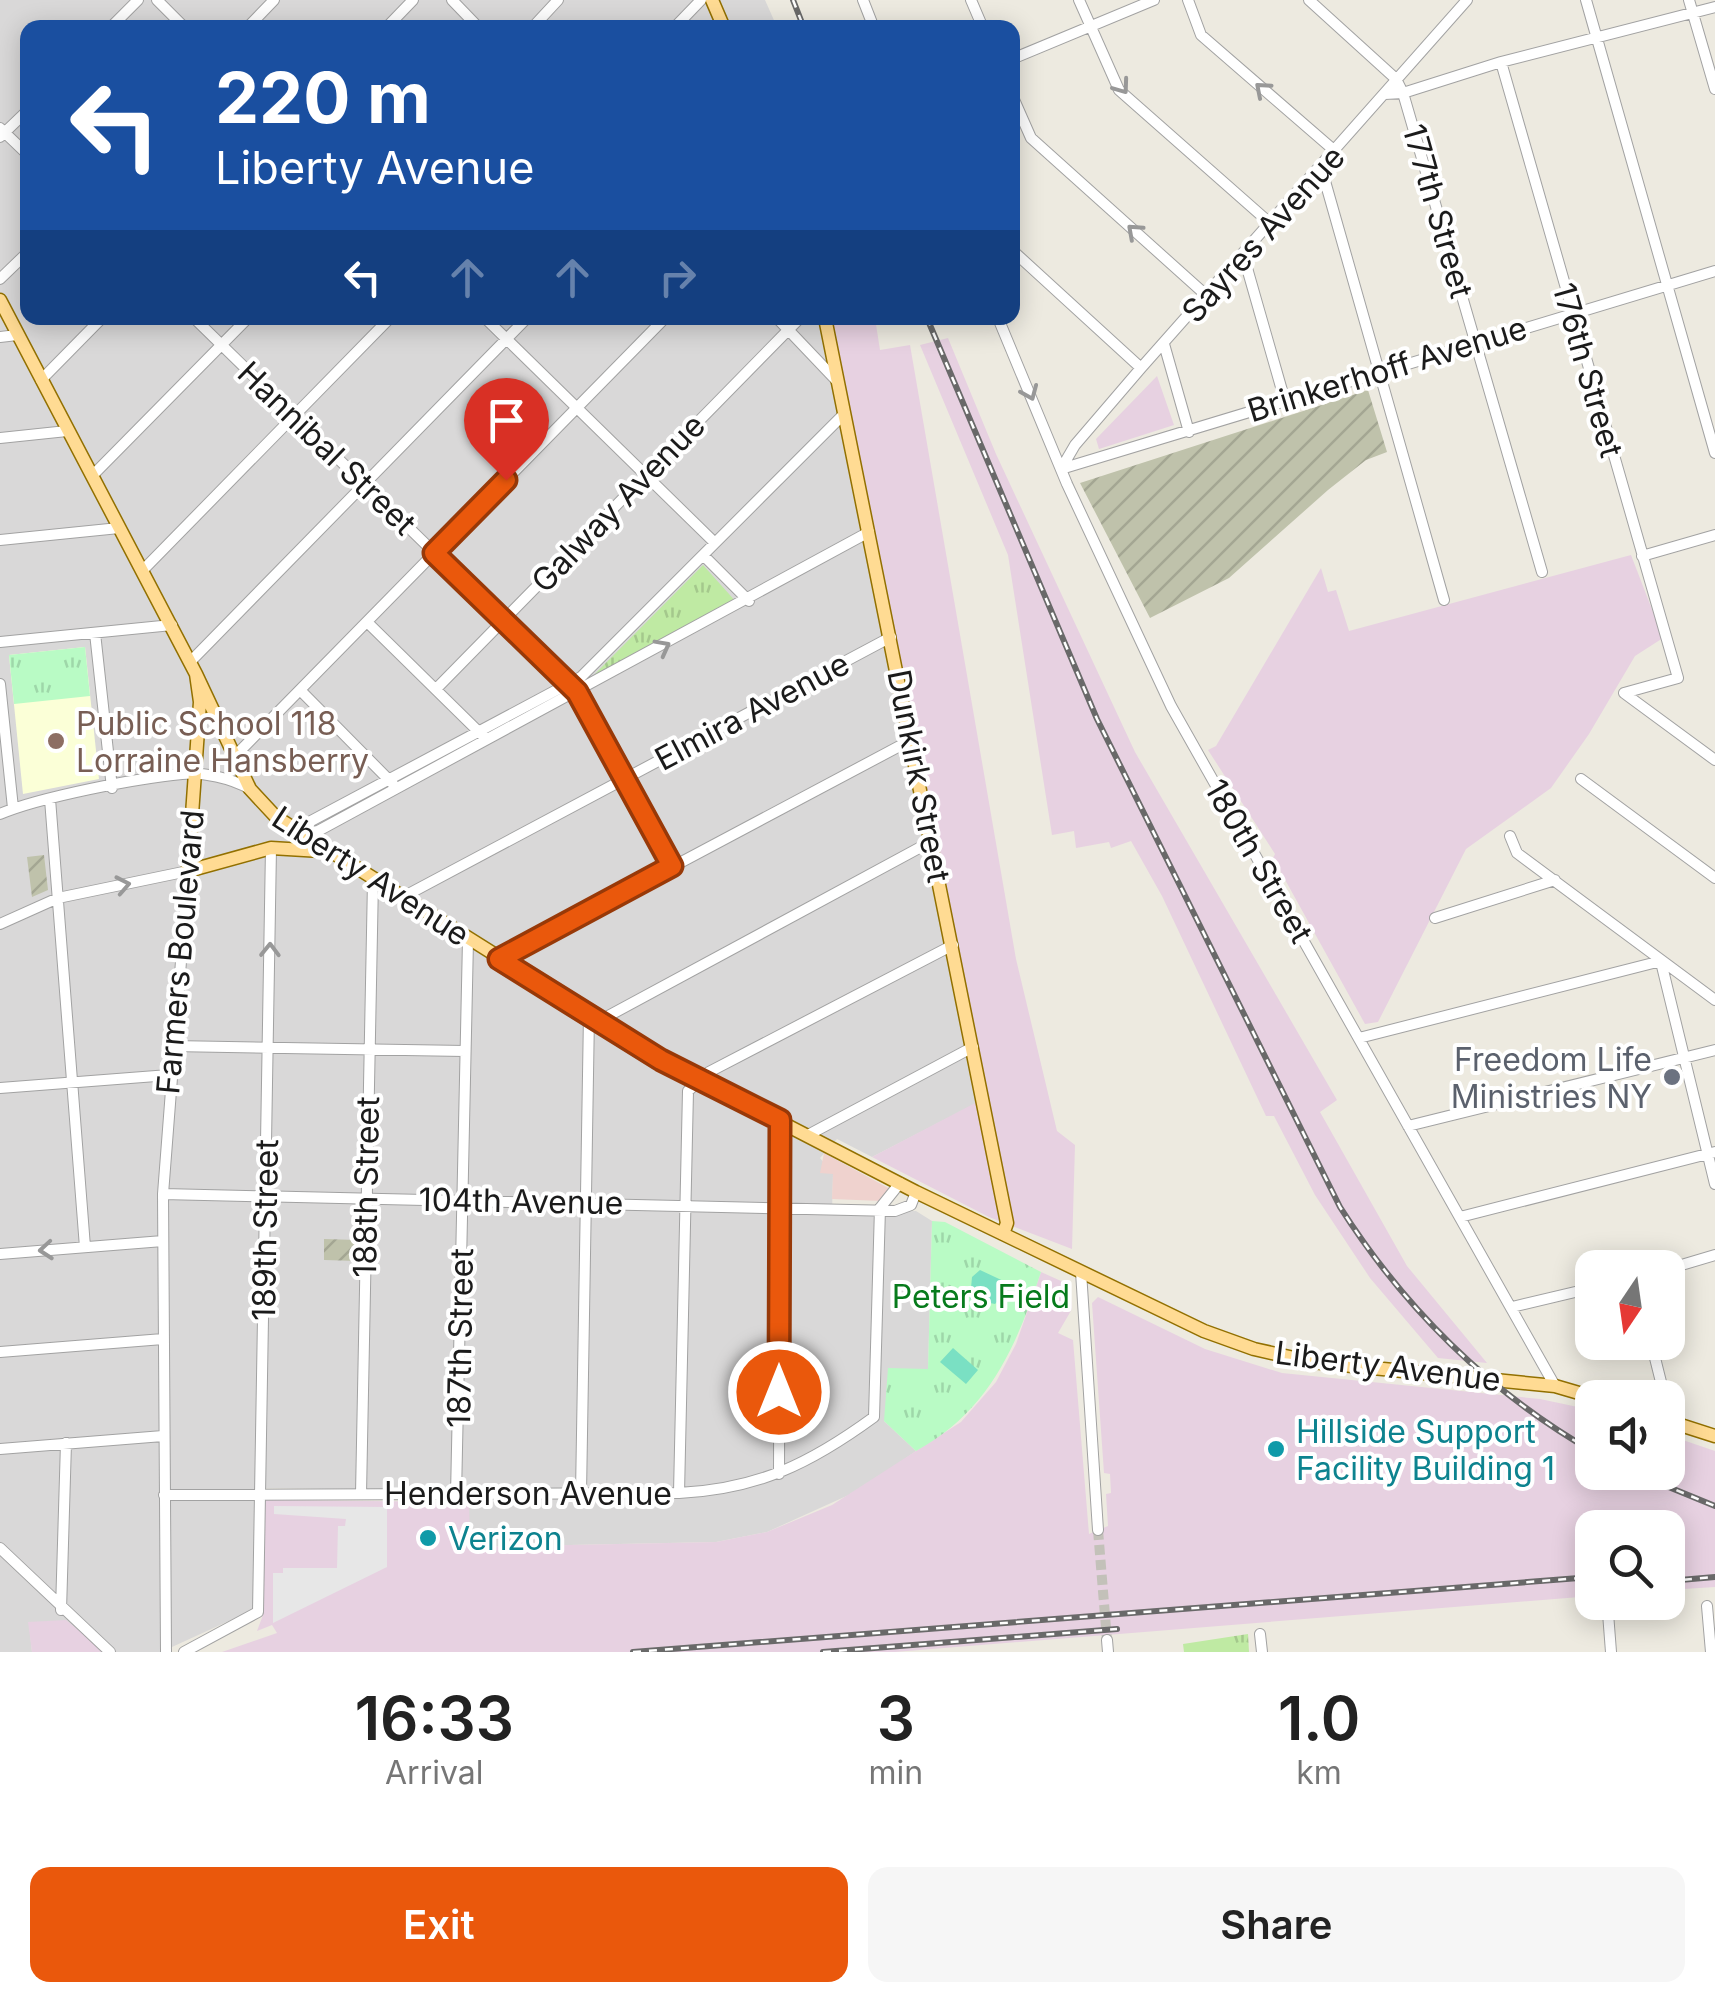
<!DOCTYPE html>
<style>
:root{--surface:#fff;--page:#f6f6f6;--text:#222;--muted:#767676;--accent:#ea580c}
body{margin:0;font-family:Inter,sans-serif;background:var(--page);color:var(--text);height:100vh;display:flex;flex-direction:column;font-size:38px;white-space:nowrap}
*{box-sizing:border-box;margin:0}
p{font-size:32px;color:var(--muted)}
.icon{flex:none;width:55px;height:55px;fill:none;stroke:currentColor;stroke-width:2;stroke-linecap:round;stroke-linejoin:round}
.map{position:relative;height:1652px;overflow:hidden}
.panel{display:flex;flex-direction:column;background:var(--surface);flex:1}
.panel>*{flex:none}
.top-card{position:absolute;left:20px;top:20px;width:1000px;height:305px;border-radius:20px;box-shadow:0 5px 25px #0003;background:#1a4fa0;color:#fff;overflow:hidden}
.needle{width:65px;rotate:193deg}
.buttons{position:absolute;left:1575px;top:1250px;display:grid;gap:20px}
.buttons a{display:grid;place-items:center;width:110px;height:110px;border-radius:20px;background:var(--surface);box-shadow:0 5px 25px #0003;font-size:50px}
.pin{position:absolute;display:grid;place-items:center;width:85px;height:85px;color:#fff;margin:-102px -42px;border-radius:50% 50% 50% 0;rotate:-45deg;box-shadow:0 0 10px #0007}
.pin .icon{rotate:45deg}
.me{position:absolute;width:110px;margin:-55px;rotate:0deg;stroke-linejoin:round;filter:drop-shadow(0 0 8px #0008)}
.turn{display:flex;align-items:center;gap:35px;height:210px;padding:0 30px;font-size:45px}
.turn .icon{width:130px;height:130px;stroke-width:2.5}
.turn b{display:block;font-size:70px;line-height:85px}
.lanes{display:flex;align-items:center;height:95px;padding:0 30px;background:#0003;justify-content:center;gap:50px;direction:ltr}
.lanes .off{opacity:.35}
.eta{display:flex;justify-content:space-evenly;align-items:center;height:170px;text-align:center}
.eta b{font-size:60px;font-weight:600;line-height:70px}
.cta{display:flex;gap:20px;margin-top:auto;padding:20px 30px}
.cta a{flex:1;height:115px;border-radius:20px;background:var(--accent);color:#fff;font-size:40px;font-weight:600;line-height:115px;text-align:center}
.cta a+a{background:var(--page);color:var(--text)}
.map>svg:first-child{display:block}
</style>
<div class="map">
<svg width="1715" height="1652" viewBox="0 0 1715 1652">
<defs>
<pattern id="construction-furrows" width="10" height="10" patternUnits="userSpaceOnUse" patternTransform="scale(2.5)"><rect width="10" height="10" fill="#bfc2ab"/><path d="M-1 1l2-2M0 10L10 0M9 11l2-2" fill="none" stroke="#a4a693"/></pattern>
<pattern id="grass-tufts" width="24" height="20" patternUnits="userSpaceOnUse" patternTransform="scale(2.5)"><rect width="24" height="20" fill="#bfeaa3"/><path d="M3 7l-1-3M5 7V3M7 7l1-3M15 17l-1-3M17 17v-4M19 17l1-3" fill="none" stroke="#a4c88c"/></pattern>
<pattern id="park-tufts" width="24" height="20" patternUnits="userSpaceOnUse" patternTransform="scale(2.5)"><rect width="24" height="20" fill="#b9fbc5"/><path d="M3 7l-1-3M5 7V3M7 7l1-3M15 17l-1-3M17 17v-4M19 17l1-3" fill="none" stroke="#9ed7a9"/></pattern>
</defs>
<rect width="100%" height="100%" fill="#edeae0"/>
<path fill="#d9d8d8" d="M0,0H765L777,27L28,28V318H821L977,1103L872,1157L837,1139L820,1158L833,1174L832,1213L916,1211L932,1221L928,1369L884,1421L916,1451L862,1489L767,1532L716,1542L469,1547L468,1491L257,1488L253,1610L161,1652H106L29,1623L32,1652H0Z"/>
<path fill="#efd2ce" d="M824,1153L892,1190L881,1201L832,1199L833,1174L820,1173Z"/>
<path fill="#e7d1e1" d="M821,318H875L880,350L910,345L1016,959L1057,1131L1075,1145L1072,1249L989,1217L872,1157L977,1102Z
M948,338L996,454L1135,752L1337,1100L1320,1112L1407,1266L1487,1363L1438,1358L1370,1278L1315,1195L1274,1116H1266L1162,896L1131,841L1111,848L1109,842L1076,848L1074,831L1052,835L1008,555L920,345Z
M1157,376L1174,425L1099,449L1096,439Z
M1631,555L1663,638L1635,656L1589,734L1551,788L1466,849L1378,1022L1365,1024L1273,858L1275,854L1208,750L1216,746L1321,568L1328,592L1336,590L1349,631Z
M1041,1272L1070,1285L1072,1309L1058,1333L1073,1340L1089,1534L1108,1526L1106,1494L1111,1493L1110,1474L1104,1473L1092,1303L1098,1297L1205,1349L1282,1373L1540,1399L1592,1410V1472H1668V1435L1715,1451V1587L1668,1590V1528H1592V1596L895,1652H222L277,1633L272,1625L257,1631L263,1615L265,1500L469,1502L470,1547L716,1542L767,1532L832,1505L961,1422L996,1382L1016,1344Z
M66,1620L106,1652H32L28,1622Z"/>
<path fill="#fbffd7" d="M85,647L99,779L23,794L9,655Z"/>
<path fill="url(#construction-furrows)" d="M1368,390L1387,452L1366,460L1328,490L1229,578L1150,618L1080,483Z
M44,855L48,890L32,897L27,857Z
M324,1239L357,1240V1261L324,1260Z"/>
<path fill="url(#grass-tufts)" d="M703,565L738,604L584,685Z
M1248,1634L1249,1652H1184L1183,1644Z"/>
<path fill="url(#park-tufts)" d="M85,647L90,696L14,704L9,655Z
M932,1221L945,1222L1041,1272C1016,1347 989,1411 916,1451L884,1421L888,1368L928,1369Z"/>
<path fill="#7ae0c3" d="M980,1270L1012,1285L995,1304L970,1299L972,1277Z
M953,1348L978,1370L966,1384L940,1362Z"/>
<path fill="#e7e7e7" d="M274,1506L387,1507V1567L273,1623V1573H283V1568H337L338,1526H345L346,1519L274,1514Z"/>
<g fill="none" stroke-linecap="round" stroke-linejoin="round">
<path stroke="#c3c1b9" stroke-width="10" stroke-dasharray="10 5" stroke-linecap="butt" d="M1098,1530L1107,1640"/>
<defs>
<path id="minor" d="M157,0L185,28
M452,0L479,28
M863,0L874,28
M971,0L983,28
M1079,0L1119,90L1271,224
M1188,0L1201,35L1336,152
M1309,0L1396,79L1403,93L1542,572
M1586,0L1715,453
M1689,0L1715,89
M110,28L138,0
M247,28L274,0
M386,28L413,0
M532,28L558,0
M674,28L701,0
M1012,59L1154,0
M1501,62L1678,678L1624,693
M1385,94L1403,93L1501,62L1715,7
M1012,95L1031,138L1207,296
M0,128L28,155
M0,137L28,110
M1321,167L1444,600
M1012,250L1141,368
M1243,254L1285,401
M0,279L28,252
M194,318L577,692L672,866
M485,318L715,543
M777,318L836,380
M998,318L1067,484L1171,706L1555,1386
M0,337L17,335
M1164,344L1189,432
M41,380L102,318
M0,438L67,431
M1061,469L1715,271
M1061,469L1075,445L1141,368L1467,0
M92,476L248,318
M0,540L119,528
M703,555L749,601
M1642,556L1715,535
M143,570L390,318
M367,622L483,736
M95,633L112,788
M0,642L172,625
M190,662L527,318
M0,684L13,808
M436,689L800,318
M300,690L393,784
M1624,693L1715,760
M236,755L665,318
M1581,779L1715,878
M50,799L85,1247
M0,814C40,797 138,778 182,774C203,772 231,778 250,789
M303,834L311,821L581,677L844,414
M303,834L318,831L869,532
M1510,836L1517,853L1715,1000
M401,898L891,637
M1435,918L1555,880
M0,924L58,898L188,871L163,1194L166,1652
M499,959L911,740
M1661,962L1715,1184
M599,1021L932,841
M1359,1038L1661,961
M172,1046L465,1051
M0,1088L169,1075
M1408,1126L1715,1050
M808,1135L973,1047
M163,1194L895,1211L911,1205L916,1192
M880,1208L900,1183
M1460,1217L1715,1152
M0,1254L163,1241
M1668,1269L1715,1255
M1081,1272L1098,1530
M1512,1307L1592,1288
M1651,1342L1665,1398
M0,1352L163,1339
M0,1449L163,1436
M779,1474L780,1120
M679,1493L688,1091L709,1072L953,945
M361,1494L373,881
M581,1494L589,1015
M164,1495L679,1493C759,1489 811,1463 874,1417L880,1208
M456,1495L468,940
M0,1548L110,1652
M1707,1606L1711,1652
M61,1610L66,1443
M1608,1613L1611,1652
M1260,1634L1262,1652
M1107,1640L1108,1652
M184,1652L258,1612L271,848"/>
<path id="major" d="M712,0L724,28
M0,300L196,674L200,702L188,871L271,848L321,851
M825,318L1007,1223L1003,1234
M196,674L250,789L276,817L672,1066L916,1192L1204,1331L1254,1349L1312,1362L1555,1386L1596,1398
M1668,1421L1715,1436"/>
</defs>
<use href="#minor" stroke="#a2a2a2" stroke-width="12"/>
<use href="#major" stroke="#927000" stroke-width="15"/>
<use href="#minor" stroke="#fff" stroke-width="10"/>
<use href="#major" stroke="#ffdb93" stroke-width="12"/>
<defs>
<path id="rail" d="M793,0L804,28
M927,318L1097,719L1340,1207C1405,1309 1488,1391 1592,1451
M1632,1472L1715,1506
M1668,1581L1715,1577
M633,1652L1592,1577
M823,1652L1117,1629"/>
</defs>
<use href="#rail" stroke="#696969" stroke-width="6"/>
<use href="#rail" stroke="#fff" stroke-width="2.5" stroke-dasharray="8" stroke-linecap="butt"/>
</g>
<defs><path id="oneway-chevron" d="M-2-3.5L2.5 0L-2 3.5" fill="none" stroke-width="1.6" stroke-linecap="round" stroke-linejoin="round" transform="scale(2.5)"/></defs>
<g stroke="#989898">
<use href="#oneway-chevron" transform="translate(1122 87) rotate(54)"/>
<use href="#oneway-chevron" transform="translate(1262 89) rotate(-139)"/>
<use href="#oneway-chevron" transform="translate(1134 231) rotate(-138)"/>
<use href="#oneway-chevron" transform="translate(1030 393) rotate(67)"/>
<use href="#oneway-chevron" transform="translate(663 647) rotate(-28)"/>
<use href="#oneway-chevron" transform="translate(123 885) rotate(-11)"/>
<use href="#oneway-chevron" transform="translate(270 950) rotate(-89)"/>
<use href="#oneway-chevron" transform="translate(46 1250) rotate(175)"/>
</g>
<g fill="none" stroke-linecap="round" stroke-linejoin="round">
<defs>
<path id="route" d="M506,480L434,553L577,692L672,866L499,959L661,1060L780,1120L779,1392"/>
</defs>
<use href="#route" stroke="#983908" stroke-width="25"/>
<use href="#route" stroke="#ea580c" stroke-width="18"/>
</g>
<circle fill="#8d6e63" stroke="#fff" stroke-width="4" cx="56" cy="741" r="10"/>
<circle fill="#6b7280" stroke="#fff" stroke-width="4" cx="1672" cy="1077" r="10"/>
<g fill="#0f9aa8" stroke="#fff" stroke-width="4">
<circle cx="1276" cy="1449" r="10"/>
<circle cx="428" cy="1538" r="10"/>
</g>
<g text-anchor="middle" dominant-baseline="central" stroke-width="8" stroke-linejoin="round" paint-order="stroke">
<g font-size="32" fill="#1b1b1b" stroke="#fff">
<text transform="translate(1438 211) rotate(74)">177th Street</text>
<text transform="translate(1263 234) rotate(-48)">Sayres Avenue</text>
<text transform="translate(1387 369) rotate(-17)">Brinkerhoff Avenue</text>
<text transform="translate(1588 370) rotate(74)">176th Street</text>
<text transform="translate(327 448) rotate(44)">Hannibal Street</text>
<text transform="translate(618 503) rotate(-46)">Galway Avenue</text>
<text transform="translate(752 711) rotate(-28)">Elmira Avenue</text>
<text transform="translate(919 776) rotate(79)">Dunkirk Street</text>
<text transform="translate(1259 861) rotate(60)">180th Street</text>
<text transform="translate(371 876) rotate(33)">Liberty Avenue</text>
<text transform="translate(180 952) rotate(-85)">Farmers Boulevard</text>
<text transform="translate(366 1187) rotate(-89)">188th Street</text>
<text transform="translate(521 1201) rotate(1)">104th Avenue</text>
<text transform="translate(265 1230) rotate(-89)">189th Street</text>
<text transform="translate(460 1338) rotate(-89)">187th Street</text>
<text transform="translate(1388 1366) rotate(7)">Liberty Avenue</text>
<text x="528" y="1493">Henderson Avenue</text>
</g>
<g font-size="32" fill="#785e54" stroke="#fff" text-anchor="start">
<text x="76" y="723">Public School 118<tspan x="76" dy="37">Lorraine Hansberry</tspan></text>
</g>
<g font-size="32" fill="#5b616d" stroke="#fff" text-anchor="end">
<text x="1652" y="1059">Freedom Life<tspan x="1652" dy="37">Ministries NY</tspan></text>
</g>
<g font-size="32" fill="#077b1c" stroke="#fff">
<text x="981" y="1296">Peters Field</text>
</g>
<g font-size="32" fill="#0d838f" stroke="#fff" text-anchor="start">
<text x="1296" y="1431">Hillside Support<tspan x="1296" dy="37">Facility Building 1</tspan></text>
<text x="448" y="1538">Verizon</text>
</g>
</g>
</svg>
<div class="buttons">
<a><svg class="needle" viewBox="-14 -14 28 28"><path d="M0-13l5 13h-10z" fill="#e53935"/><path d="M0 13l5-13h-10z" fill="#767676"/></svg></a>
<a><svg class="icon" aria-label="sound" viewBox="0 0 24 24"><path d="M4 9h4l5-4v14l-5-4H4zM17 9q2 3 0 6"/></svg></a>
<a><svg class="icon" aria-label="search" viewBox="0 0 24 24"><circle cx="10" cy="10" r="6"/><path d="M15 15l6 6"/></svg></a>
</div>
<div class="pin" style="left:506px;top:480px;background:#d93025"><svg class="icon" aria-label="arrive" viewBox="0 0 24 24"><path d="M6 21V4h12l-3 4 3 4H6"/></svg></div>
<svg class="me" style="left:779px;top:1392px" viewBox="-20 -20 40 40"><circle r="17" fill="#ea580c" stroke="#fff" stroke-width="3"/><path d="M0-11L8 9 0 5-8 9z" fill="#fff"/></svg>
<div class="top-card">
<div class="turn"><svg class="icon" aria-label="left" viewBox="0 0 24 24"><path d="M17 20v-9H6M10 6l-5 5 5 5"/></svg><div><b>220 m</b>Liberty Avenue</div></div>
<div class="lanes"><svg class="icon" aria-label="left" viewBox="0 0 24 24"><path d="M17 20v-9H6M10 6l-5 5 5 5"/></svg><svg class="icon off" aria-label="ahead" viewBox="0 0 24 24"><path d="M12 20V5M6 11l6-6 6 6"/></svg><svg class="icon off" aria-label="ahead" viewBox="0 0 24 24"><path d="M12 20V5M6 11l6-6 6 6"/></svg><svg class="icon off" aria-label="right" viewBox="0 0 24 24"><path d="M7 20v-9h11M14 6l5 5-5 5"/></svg></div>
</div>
</div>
<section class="panel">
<div class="eta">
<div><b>16:33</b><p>Arrival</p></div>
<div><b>3</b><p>min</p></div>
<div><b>1.0</b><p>km</p></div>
</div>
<div class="cta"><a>Exit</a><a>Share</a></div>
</section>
